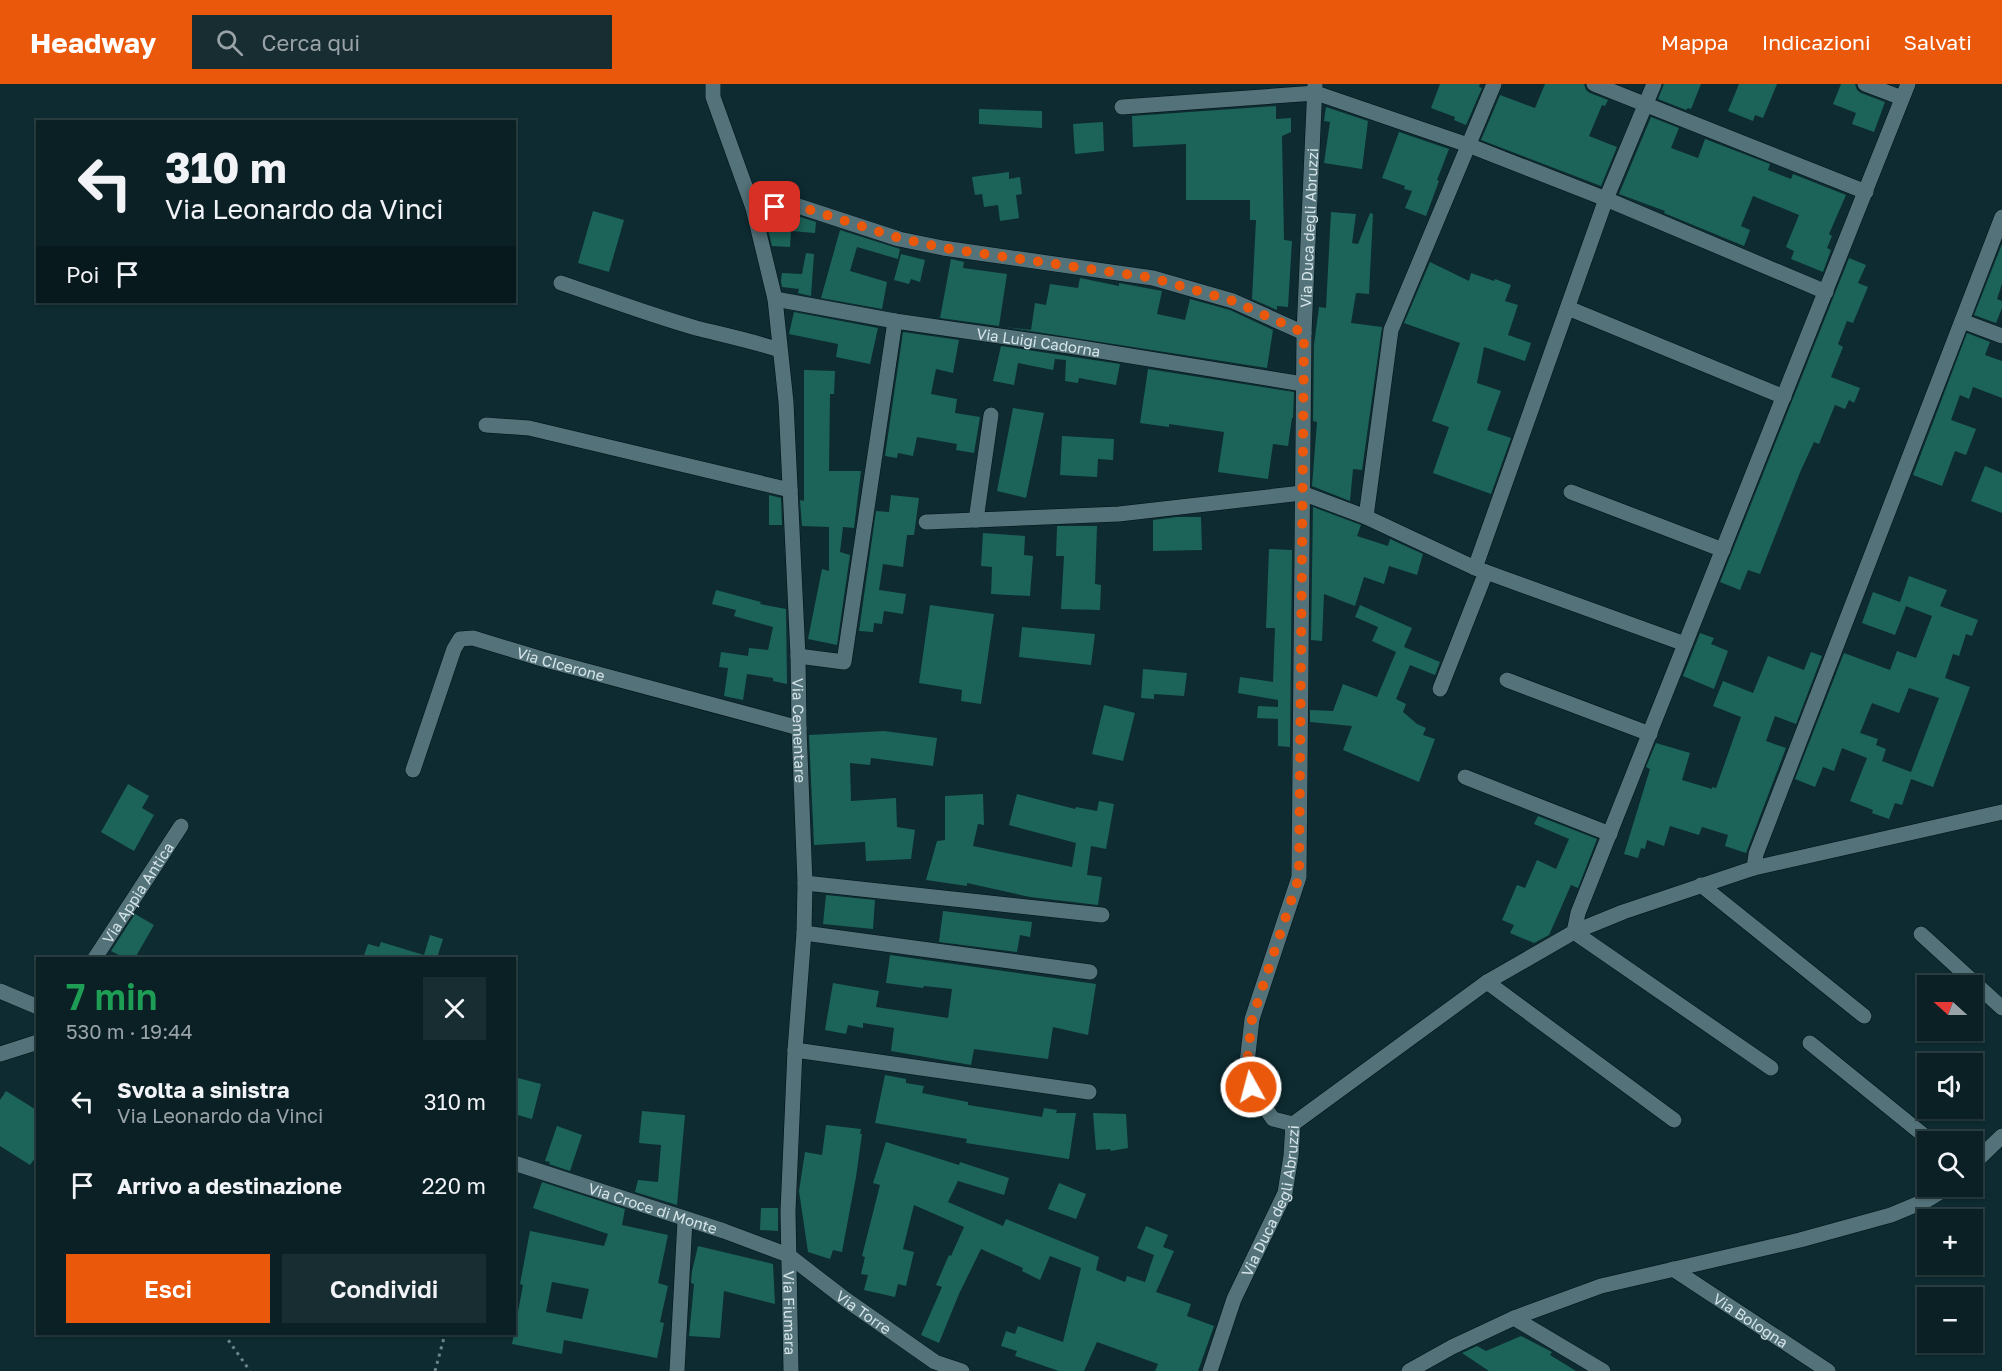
<!DOCTYPE html>
<html lang="it">
<meta charset="utf-8">
<style>
:root{--surface:#0a2025;--page:#182d32;--text:#f1f3f6;--muted:#99a3a7;--line:#2a3e42;--accent:#ea580c}
body{margin:0;font-family:"Golos Text",sans-serif;background:var(--page);color:var(--text);height:100vh;display:flex;flex-direction:column;font-size:22px;white-space:nowrap}
*{box-sizing:border-box;margin:0}
p{font-size:20px;color:var(--muted)}
.icon{flex:none;width:33px;height:33px;fill:none;stroke:currentColor;stroke-width:2;stroke-linecap:round;stroke-linejoin:round}
.map{position:relative;flex:1;overflow:hidden}
.details{position:absolute;left:36px;top:873px;width:480px;height:378px;display:flex;flex-direction:column;background:var(--surface);border-radius:0px;box-shadow:0 2px 4px #0004,0 0 0 2px var(--line)}
.details>*{flex:none}
.top-card{position:absolute;left:36px;top:36px;width:480px;height:183px;border-radius:0px;box-shadow:0 2px 4px #0004,0 0 0 2px var(--line);background:#0a2025;color:var(--text);overflow:hidden}
.needle{width:39px;rotate:291deg}
.fabs{position:absolute;left:1917px;top:891px;display:grid;gap:12px}
.fabs a{display:grid;place-items:center;width:66px;height:66px;border-radius:0px;background:var(--surface);box-shadow:0 2px 4px #0004,0 0 0 2px var(--line);font-size:30px}
.pin{position:absolute;display:grid;place-items:center;width:51px;height:51px;color:#fff;margin:-26px;border-radius:12px;box-shadow:0 3px 9px #0006}
.me{position:absolute;width:66px;margin:-33px;rotate:353deg;stroke-linejoin:round;filter:drop-shadow(0 0 4px #0008)}
.turn{display:flex;align-items:center;gap:21px;height:126px;padding:0 30px;font-size:27px}
.turn .icon{width:78px;height:78px;stroke-width:2.5}
.turn b{display:block;font-size:42px;line-height:51px}
.then{display:flex;align-items:center;height:57px;padding:0 30px;background:#0003;gap:12px;font-size:22px}
.round{display:grid;place-items:center;flex:none;width:63px;height:63px;border-radius:0px;background:var(--page)}
.summary{display:flex;align-items:center;justify-content:space-between;height:102px;padding:0 30px}
h1{font-size:36px;font-weight:600;line-height:45px;color:#1e9e55}
.action{display:flex;gap:12px;margin-top:auto;padding:12px 30px}
.action a{flex:1;height:69px;border-radius:0px;background:var(--accent);color:#fff;font-size:24px;font-weight:600;line-height:69px;text-align:center}
.action a+a{background:var(--page);color:var(--text)}
ul{padding:0;list-style:none}
li{display:flex;align-items:center;gap:18px;height:84px;padding:0 30px}
li div{flex:1}
li b{display:block;font-size:22px}
li em{font-style:normal}
header{display:flex;align-items:center;gap:36px;box-sizing:border-box;height:84px;padding:0 30px;background:var(--accent);color:#fff}
header strong{font-size:28px}
nav{display:flex;gap:33px;margin-inline-start:auto;font-size:21px}
.search{width:420px;height:54px;background:var(--page);display:flex;align-items:center;gap:15px;box-sizing:border-box;padding:0 21px;border-radius:0px;color:var(--muted);font-size:22px}
.map>svg:first-child{display:block}
</style>
<header>
<strong>Headway</strong>
<div class="search"><svg class="icon" aria-label="search" viewBox="0 0 24 24"><circle cx="10" cy="10" r="6"/><path d="M15 15l6 6"/></svg>Cerca qui</div>
<nav><a>Mappa</a><a>Indicazioni</a><a>Salvati</a></nav>
</header>
<div class="map">
<svg width="2002" height="1287" viewBox="0 0 2002 1287">
<rect width="100%" height="100%" fill="#0d2b31"/>
<path fill="#1c6459" fill-rule="evenodd" d="M1440,0H1480L1479,3L1482,4L1466,41L1454,36L1455,33L1431,24Z
M1545,0H1584L1586,6L1590,9L1608,16L1605,22L1602,21L1589,52L1617,63L1601,102L1481,56L1500,11L1535,24Z
M1664,0H1701L1691,25L1688,24L1686,26L1658,15Z
M1739,0H1777L1763,34L1755,31L1753,37L1728,27Z
M1841,0H1855L1857,6L1861,9L1885,18L1874,48L1852,40L1856,29L1833,20Z
M1276,22V35L1291,34V48L1282,52L1284,156L1292,157L1288,223L1277,222V226L1252,215L1256,136H1250V116H1186V60L1133,63L1132,32Z
M1326,23L1368,37L1362,85L1324,79L1330,38L1324,37Z
M979,25L1042,27V44L979,40Z
M1651,33L1679,44L1671,64L1698,74L1705,55L1770,80L1768,86L1791,95L1793,90L1846,111L1829,150L1832,152L1827,164L1831,166L1823,188L1791,175L1794,167L1786,163L1799,131L1753,112L1741,142L1750,146L1744,162L1664,129L1665,127L1619,110Z
M1103,38L1104,67L1075,70L1073,40Z
M1399,48L1449,65L1437,96L1439,97L1426,132L1405,124L1412,107L1404,105L1405,102L1382,94Z
M1009,88V95L1020,93L1022,110L1016,111L1019,134L1000,137L998,121L984,123L982,110L975,111L972,93Z
M593,127L624,136L609,188L578,179Z
M1331,128L1356,130L1352,159L1358,160L1370,129L1373,130L1369,210L1356,209L1351,239L1382,243L1362,386L1353,385L1350,417L1312,402L1317,338L1313,337L1314,261L1319,223L1326,224Z
M797,132L816,138L815,149L791,147L790,163L772,162L768,146L769,133Z
M840,146L900,165L898,175L857,163L850,187L887,198L882,225L821,214Z
M2002,160V200L1997,215L2002,217V224L1996,239L1974,231Z
M806,169L814,170L811,212L798,209L799,205L782,203L781,197L782,189L802,190Z
M901,170L925,176L920,198L911,195L909,200L894,196Z
M1849,174L1866,181L1858,199L1868,203L1853,239L1847,237L1838,260L1843,263L1831,293L1860,304L1854,319L1849,316L1845,325L1835,321L1819,360L1814,358L1801,386L1760,490L1748,486L1740,506L1720,498Z
M951,175L964,178L963,184L1007,190L999,242L940,234Z
M1430,178L1469,197L1471,189L1494,197L1495,195L1511,201L1505,217L1518,221L1508,251L1531,259L1525,277L1484,263L1477,299L1501,307L1487,346L1511,354L1491,410L1433,389L1449,343L1432,337L1460,259L1404,239Z
M1080,194L1119,202V199L1162,207L1157,230L1185,236L1190,215L1230,226L1273,246L1267,284L1005,243L1031,246L1035,219L1046,221L1050,200L1078,204Z
M794,228L878,244L870,280L836,273L838,260L789,250Z
M903,248L959,256L953,289L936,285L931,310L957,315L955,329L980,333L974,369L956,366L957,360L917,353L913,372L898,369L897,374L885,372Z
M1967,249L1990,258L1985,271L2002,277V314L1973,303L1969,315L1960,311L1951,336L1976,345L1966,371L1955,367L1942,402L1913,391Z
M1001,262L1120,280L1116,301L1079,294L1078,299L1065,297L1066,276L1055,275L1053,286L1018,279L1014,301L993,297Z
M1148,285L1294,308L1293,334H1292L1288,362L1273,360L1268,395L1218,388L1224,348L1169,340V343L1140,339Z
M804,286L835,287L834,310H830L829,387H861L854,444L843,443L840,468L850,471L837,561L808,555L822,485L829,487V443L802,442L800,416L804,417Z
M1013,324L1044,329L1026,414L997,407Z
M1062,352L1114,355L1113,376L1098,375L1097,393L1060,391Z
M1985,382L2002,389V429L1971,417Z
M769,411L781,414L782,441H769Z
M891,411L919,414L914,451H907L903,483L883,480L879,506L906,510L903,530L884,527L882,540L874,539L873,548L859,547L876,427L889,428Z
M1313,423L1361,441L1357,452L1388,462L1390,455L1423,470L1417,491L1389,482L1384,500L1364,493L1355,522L1324,510L1322,557L1311,556Z
M1177,433H1201L1202,466L1153,467V436Z
M1057,442H1097L1095,500L1101,501L1100,526L1061,525L1064,472H1056Z
M983,449L1025,452L1024,471L1033,472L1030,512L991,510L992,483L981,482Z
M1269,465L1292,466L1290,663L1278,662V635L1257,634L1258,622L1278,623V616L1238,609L1240,593L1273,598L1275,544H1266Z
M1909,492L1947,506L1940,522L1978,536L1972,552L1966,550L1959,572L1953,570L1945,594L1970,603L1933,703L1911,695L1902,721L1895,719L1889,735L1872,729L1873,726L1850,717L1867,674L1842,664L1834,687L1823,683L1815,703L1795,695L1844,569L1890,586L1897,567L1916,574L1932,532L1906,522L1895,551L1862,539L1873,508L1900,518ZM1909,604L1939,614L1911,688L1882,677L1886,665L1876,661L1878,655L1860,649L1872,619L1899,629Z
M716,506L761,518L760,520L786,525L787,600L773,597V594L747,590L743,616L724,612L728,584L719,583L721,568L748,572L749,564L768,566L773,543L734,532L736,526L712,520Z
M930,521L994,530L981,620L961,617L962,606L919,599Z
M1360,521L1412,544L1404,563L1440,578L1435,591L1410,581L1396,615L1406,620L1403,628L1417,640L1426,644L1423,651L1435,655L1419,698L1343,666L1352,642L1310,638V626L1333,627L1343,600L1377,613L1396,568L1372,557L1378,543L1355,533Z
M1022,543L1095,550L1091,581L1019,573Z
M1700,549L1714,554L1711,560L1728,567L1714,605L1683,592Z
M1811,568L1822,572L1796,640L1775,632L1766,657L1786,664L1746,769L1725,762L1728,751L1702,743L1699,751L1670,742L1664,762L1647,756L1645,765L1641,764L1638,774L1624,770L1650,685L1646,683L1656,659L1690,669L1682,696L1712,705V703L1716,704L1741,633L1713,622L1723,597L1753,609L1768,572L1804,586Z
M1143,585L1187,589L1184,612L1154,610V615L1141,614Z
M1104,621L1135,629L1123,677L1092,670Z
M884,647L937,654L933,682L871,674L870,681L850,679L851,717L896,714L897,743L915,746L911,775L866,777L865,758L814,761L809,651Z
M128,700L149,712L142,724L154,731L134,767L101,748Z
M983,710L984,741L978,740L973,762L1072,783L1076,759L1009,741L1017,710L1075,725L1076,723L1097,727L1099,717L1114,720L1106,765L1091,762L1087,791L1102,793L1098,821L1030,813L967,799V802L926,796L937,757L945,756V712Z
M1538,732L1597,755L1578,804L1571,801L1549,851L1534,859L1510,849L1514,841L1502,836L1517,801L1525,804L1537,776L1556,785L1569,755L1534,740Z
M826,811L875,816L873,845L823,840Z
M943,827L1032,838L1030,853L1020,851L1017,868L939,858Z
M135,830L154,841L135,874H125L111,867Z
M430,851L443,855L437,874H363L368,860L379,863L381,858L424,871Z
M890,871L1096,900L1088,951L1053,943L1048,975L974,965L971,981L891,967L894,944L863,939V944L848,941L846,950L825,946L833,899L879,907L876,923L948,934L952,905L924,902L923,904L886,899Z
M885,991L906,995V999L924,1002L922,1009L968,1018V1021L1042,1033L1044,1024L1057,1026L1056,1029H1076L1069,1075L966,1059L967,1055L875,1039Z
M514,993L541,1000L532,1035L514,1030Z
M6,1007L38,1027V1070L30,1081L0,1062V1016Z
M642,1027L685,1031L677,1121L635,1108L638,1096L658,1098L661,1061L639,1059Z
M1093,1029L1126,1030L1128,1064L1111,1067L1110,1065L1096,1066Z
M826,1041L861,1045L860,1050H862L856,1093L842,1168L833,1166L830,1175L808,1168L799,1107L805,1068L822,1071Z
M557,1042L582,1051L570,1087L549,1080L550,1078L545,1077Z
M886,1058L959,1081L960,1078L1009,1094L1004,1111L958,1097L948,1118L1003,1142L1006,1135L1099,1173L1096,1186L1125,1198L1127,1192L1145,1198L1154,1171L1137,1164L1146,1142L1168,1151L1163,1163L1174,1167L1156,1208L1191,1220L1187,1232L1214,1242L1198,1287H1155L1158,1280L1097,1258L1084,1287H1059L1015,1272L1017,1267L1001,1262L1006,1247L1015,1250L1018,1242L1063,1258L1081,1184L1050,1172L1040,1196L1022,1187L1023,1184L981,1165L959,1210L939,1259L921,1251L942,1203L936,1201L949,1171L951,1172L964,1143L914,1121L903,1165L914,1168L906,1202L898,1200L895,1213L864,1206L868,1191L861,1190L865,1173L862,1172L880,1101L873,1099Z
M542,1098L625,1125L622,1141L668,1151L658,1199L668,1202L660,1238L664,1239L657,1274L564,1256L562,1270L512,1260L523,1201L520,1200L530,1147L604,1162L608,1150L533,1124ZM552,1198L589,1205L582,1235L546,1228Z
M1059,1099L1086,1110L1076,1135L1048,1125Z
M761,1124H778V1147L760,1146Z
M698,1162L773,1180L775,1220L724,1207L720,1254L689,1252L694,1200L691,1199L692,1187Z
M1521,1252L1552,1268L1550,1271L1576,1287H1489L1462,1269L1477,1262L1486,1267Z"/>
<g fill="none" stroke-linecap="round" stroke-linejoin="round">
<defs>
<g id="minor">
<path id="s1" d="M713,0V13L753,124L775,215L786,318L798,572L799,644L805,799L804,849L795,966L788,1127L791,1287"/>
<path d="M1594,0L1866,108"/>
<path d="M1865,0L1902,14"/>
<path d="M1122,23L1316,9L1468,61L1606,115L1826,208"/>
<path d="M753,124L798,122L899,155L943,164L1153,194L1233,217L1304,249"/>
<path d="M561,199C605,214 650,231 696,244C724,251 752,257 780,266"/>
<path id="s2" d="M775,215L895,237L1069,262L1303,300"/>
<path d="M1568,224L1784,313"/>
<path d="M1962,237L2002,252"/>
<path d="M486,341L529,344L790,406"/>
<path d="M1571,408L1723,466"/>
<path d="M1366,433L1391,246L1494,0"/>
<path d="M976,436L991,331"/>
<path d="M926,438L1119,430L1302,409L1366,433L1475,484L1685,560"/>
<path d="M1475,484L1606,115L1654,0"/>
<path d="M798,572L844,578L895,237"/>
<path d="M1507,596L1650,650"/>
<path d="M1440,605L1486,488"/>
<path id="s3" d="M413,686L454,565L460,555L473,554L542,575L799,644"/>
<path d="M1465,693L1610,750"/>
<path d="M1754,784L1756,770L2002,133"/>
<path d="M805,799L1102,831"/>
<path d="M1701,801L1864,932"/>
<path d="M804,849L1090,888"/>
<path d="M1921,850L2002,924"/>
<path id="s4" d="M95,874L181,742"/>
<path d="M1487,898L1674,1036"/>
<path d="M0,907L38,923"/>
<path d="M1810,959L1932,1058"/>
<path d="M795,966L1089,1008"/>
<path d="M0,970L38,958"/>
<path d="M1771,984L1574,848L1578,829L1908,0"/>
<path d="M1293,1040L1487,898L1574,848L1623,828L1754,784L2002,728"/>
<path id="s5" d="M514,1079L724,1147L788,1171L845,1215L935,1278L962,1287"/>
<path d="M1972,1081L2002,1052"/>
<path id="s6" d="M1673,1185L1828,1287"/>
<path d="M1514,1234L1603,1287"/>
<path d="M677,1287L685,1136"/>
<path id="s7" d="M1210,1287L1234,1215L1285,1109L1291,1072L1293,1040L1273,1035L1251,1003L1247,979L1252,935L1299,793L1304,249L1315,0"/>
<path d="M1409,1287L1452,1263L1514,1234L1601,1202L1800,1156L1891,1131L1927,1116L1950,1102"/>
</g>
</defs>
<use href="#minor" stroke="#001217" stroke-width="16"/>
<path stroke="#6c8388" stroke-width="3" stroke-dasharray="3 4.5" stroke-linecap="butt" d="M224,1250L250,1287
M435,1287L445,1250"/>
<use href="#minor" stroke="#537279" stroke-width="15"/>
</g>
<g fill="none" stroke-linecap="round" stroke-linejoin="round">
<path stroke="#ea580c" stroke-width="10" stroke-dasharray="0 18" d="M775,123L798,122L899,154L943,164L1153,194L1233,217L1304,249L1299,793L1252,935L1247,979L1251,1003"/>
</g>
<g text-anchor="middle" dominant-baseline="central" stroke-width="6" stroke-linejoin="round" paint-order="stroke">
<g font-size="15" fill="#d5e5e9" stroke="#0d2b31">
<text stroke="none"><textPath href="#s7" startOffset="1190">Via Duca degli Abruzzi</textPath></text>
<text stroke="none"><textPath href="#s2" startOffset="267">Via Luigi Cadorna</textPath></text>
<text stroke="none"><textPath href="#s3" startOffset="244">Via CIcerone</textPath></text>
<text stroke="none"><textPath href="#s1" startOffset="657">Via Cementare</textPath></text>
<text stroke="none"><textPath href="#s4" startOffset="78">Via Appia Antica</textPath></text>
<text stroke="none"><textPath href="#s7" startOffset="182">Via Duca degli Abruzzi</textPath></text>
<text stroke="none"><textPath href="#s5" startOffset="146">Via Croce di Monte</textPath></text>
<text stroke="none"><textPath href="#s5" startOffset="384">Via Torre</textPath></text>
<text stroke="none"><textPath href="#s1" startOffset="1240">Via Fiumara</textPath></text>
<text stroke="none"><textPath href="#s6" startOffset="93">Via Bologna</textPath></text>
</g>
</g>
</svg>
<div class="fabs">
<a><svg class="needle" viewBox="-14 -14 28 28"><path d="M0-13l5 13h-10z" fill="#e53935"/><path d="M0 13l5-13h-10z" fill="#99a3a7"/></svg></a>
<a><svg class="icon" aria-label="sound" viewBox="0 0 24 24"><path d="M4 9h4l5-4v14l-5-4H4zM17 9q2 3 0 6"/></svg></a>
<a><svg class="icon" aria-label="search" viewBox="0 0 24 24"><circle cx="10" cy="10" r="6"/><path d="M15 15l6 6"/></svg></a>
<a>+</a>
<a>−</a>
</div>
<div class="pin" style="left:775px;top:123px;background:#d93025"><svg class="icon" aria-label="arrive" viewBox="0 0 24 24"><path d="M6 21V4h12l-3 4 3 4H6"/></svg></div>
<svg class="me" style="left:1251px;top:1003px" viewBox="-20 -20 40 40"><circle r="17" fill="#ea580c" stroke="#fff" stroke-width="3"/><path d="M0-11L8 9 0 5-8 9z" fill="#fff"/></svg>
<div class="top-card">
<div class="turn"><svg class="icon" aria-label="left" viewBox="0 0 24 24"><path d="M17 20v-9H6M10 6l-5 5 5 5"/></svg><div><b>310 m</b>Via Leonardo da Vinci</div></div>
<div class="then">Poi<svg class="icon" aria-label="arrive" viewBox="0 0 24 24"><path d="M6 21V4h12l-3 4 3 4H6"/></svg></div>
</div>
<section class="details">
<div class="summary"><div><h1>7 min</h1><p>530 m · 19:44</p></div><a class="round"><svg class="icon" aria-label="close" viewBox="0 0 24 24"><path d="M6 6l12 12M18 6L6 18"/></svg></a></div>
<ul>
<li><svg class="icon" aria-label="left" viewBox="0 0 24 24"><path d="M17 20v-9H6M10 6l-5 5 5 5"/></svg><div><b>Svolta a sinistra</b><p>Via Leonardo da Vinci</p></div><em>310 m</em></li>
<li><svg class="icon" aria-label="arrive" viewBox="0 0 24 24"><path d="M6 21V4h12l-3 4 3 4H6"/></svg><div><b>Arrivo a destinazione</b></div><em>220 m</em></li>
</ul>
<div class="action"><a>Esci</a><a>Condividi</a></div>
</section>
</div>
